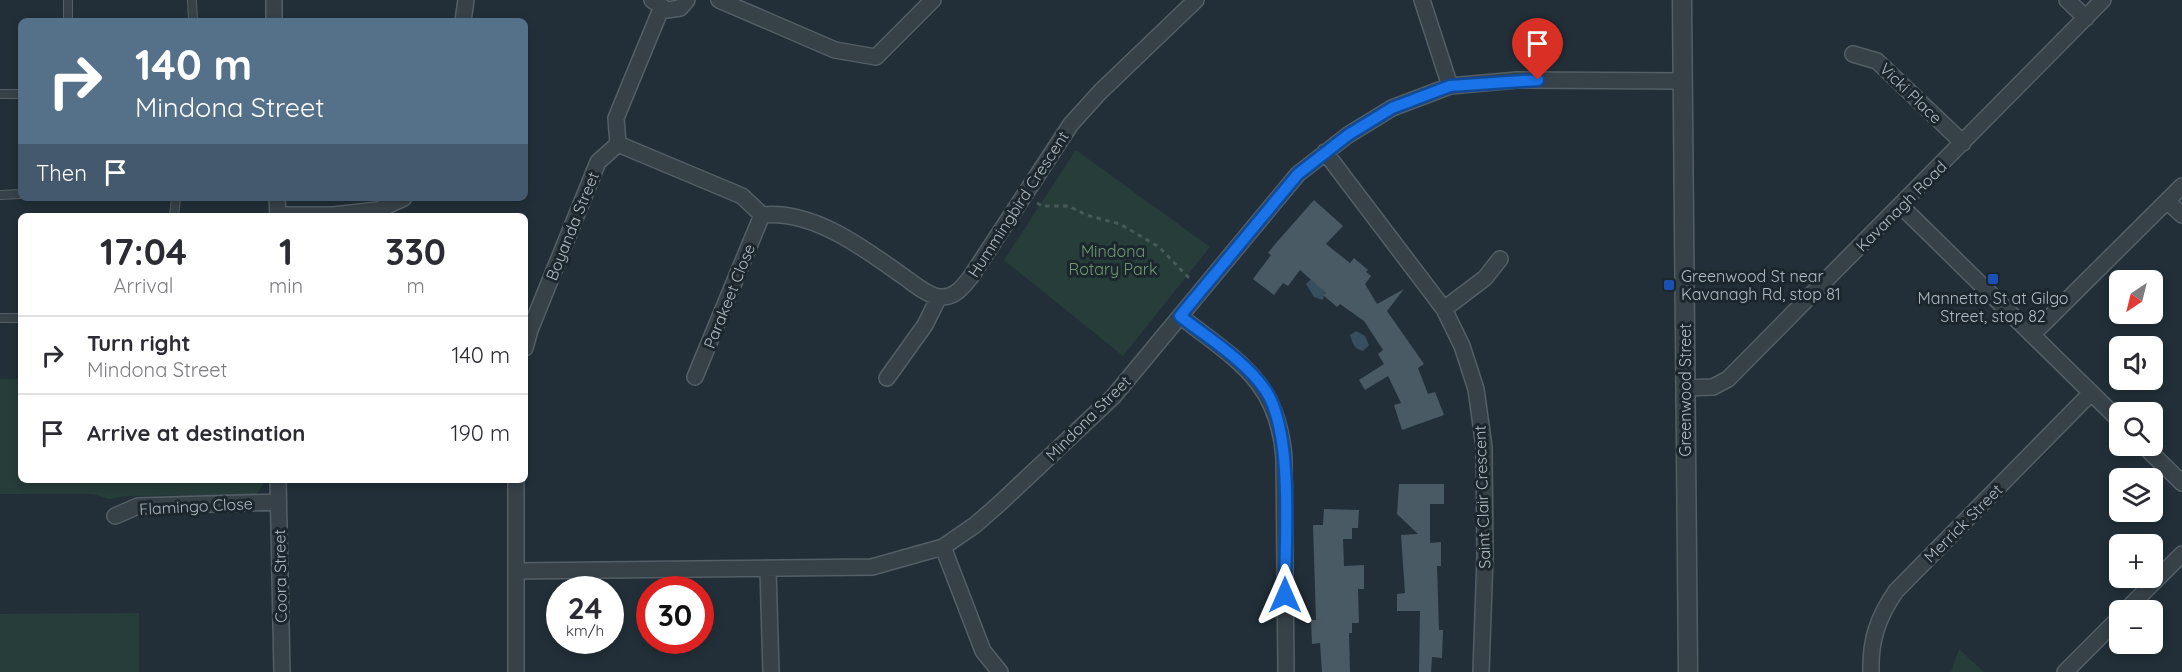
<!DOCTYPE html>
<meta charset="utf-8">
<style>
:root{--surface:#fff;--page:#f7f7f7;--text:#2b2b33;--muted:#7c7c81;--line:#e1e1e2}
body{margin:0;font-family:Quicksand,sans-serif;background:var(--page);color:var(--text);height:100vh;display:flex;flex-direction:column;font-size:22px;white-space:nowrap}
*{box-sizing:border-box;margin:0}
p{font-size:20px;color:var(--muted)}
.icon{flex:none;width:33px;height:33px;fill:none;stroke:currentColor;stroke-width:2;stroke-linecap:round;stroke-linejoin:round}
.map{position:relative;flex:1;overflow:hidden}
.drawer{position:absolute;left:18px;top:213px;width:510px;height:270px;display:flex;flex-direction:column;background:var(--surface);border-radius:9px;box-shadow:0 3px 9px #0003}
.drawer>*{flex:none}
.guide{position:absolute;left:18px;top:18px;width:510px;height:183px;border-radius:9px;box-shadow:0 3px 9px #0003;background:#557089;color:#fff;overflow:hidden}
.needle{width:39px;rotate:215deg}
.tools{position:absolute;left:2109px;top:270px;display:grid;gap:12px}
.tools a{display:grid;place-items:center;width:54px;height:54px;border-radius:9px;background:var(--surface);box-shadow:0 3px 9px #0003;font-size:30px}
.speed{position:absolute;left:546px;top:576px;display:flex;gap:12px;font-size:30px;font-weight:700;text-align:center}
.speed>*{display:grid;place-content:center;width:78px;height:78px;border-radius:50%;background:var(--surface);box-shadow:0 3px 9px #0003;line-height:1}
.speed small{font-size:15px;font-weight:400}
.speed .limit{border:9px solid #d22;background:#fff;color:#111}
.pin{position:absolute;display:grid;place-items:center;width:51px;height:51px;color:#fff;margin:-62px -26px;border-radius:50% 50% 50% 0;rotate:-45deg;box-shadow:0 0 6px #0007}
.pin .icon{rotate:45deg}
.me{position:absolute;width:66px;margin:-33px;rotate:0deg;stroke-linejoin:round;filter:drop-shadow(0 0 4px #0008)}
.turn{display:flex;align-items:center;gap:21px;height:126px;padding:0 18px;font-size:27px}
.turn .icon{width:78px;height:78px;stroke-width:2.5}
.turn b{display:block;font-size:42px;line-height:51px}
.then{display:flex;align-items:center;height:57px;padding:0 18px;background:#0003;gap:12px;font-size:22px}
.eta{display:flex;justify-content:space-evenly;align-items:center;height:102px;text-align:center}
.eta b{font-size:36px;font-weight:700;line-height:42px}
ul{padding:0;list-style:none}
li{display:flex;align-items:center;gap:18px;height:78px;padding:0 18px;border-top:2px solid var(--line)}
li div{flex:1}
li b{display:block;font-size:22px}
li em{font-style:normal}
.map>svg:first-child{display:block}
</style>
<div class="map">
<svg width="2182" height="672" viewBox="0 0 2182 672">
<rect width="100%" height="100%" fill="#222f38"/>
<path fill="#273d3a" d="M1076,150L1210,247L1123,356L1004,260Z
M0,379H21V480H263V485L256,495L127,496L109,499L93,494H0Z
M139,613V672H0V614Z
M1959,649L1984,672H1951Z"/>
<path fill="#364e5e" d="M1311,279L1325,292L1323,300L1314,297L1306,284Z
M1356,331L1365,336L1369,345L1363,351C1354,349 1353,344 1350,335Z"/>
<path fill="#4a5a64" d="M1314,200L1343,226L1326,244L1350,263L1354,258L1368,270L1366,272L1371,276L1365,284L1377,304L1404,289L1387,311L1424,364L1418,368L1428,394L1435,392L1444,415L1402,430L1394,405L1401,403L1388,376L1365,390L1359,380L1384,364L1378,354L1383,350L1364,321L1340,304L1337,307L1323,295L1326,293L1300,270L1288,286L1283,283L1274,295L1253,279L1271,255L1268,253L1276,243Z
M1399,484H1444V504H1430V543L1441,542V566H1437L1439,630H1443L1442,658L1432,657L1431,672H1419L1420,611H1397V594L1405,593L1401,535L1418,534L1397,514Z
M1324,509L1359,510L1358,528H1352V539H1343L1344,566L1364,565V589H1358L1359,623H1352V633H1349L1350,672H1322L1320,643L1312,644L1311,620H1316L1313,525H1323Z"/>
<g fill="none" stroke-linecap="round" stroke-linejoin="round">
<defs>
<path id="service" d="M192,0L193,21
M68,21V0
M0,94H21
M0,195L21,194
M174,216L176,198
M0,318H21"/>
<path id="minor" d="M652,0L667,10L680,8L687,0
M719,0L835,50L876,57L933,0
M1422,0L1450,86
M2067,0L2086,18
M274,21V0
M463,21L466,0
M1853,54L1877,61L1963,143
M618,144L742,196L762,215C812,210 861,246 900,274C911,281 927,296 940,297C954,298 962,288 970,278L1071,124L1100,92L1196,0
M1325,152L1444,309L1462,346L1476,389L1484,447L1485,556L1481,672
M277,198L278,216
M2167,201L2182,215
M1901,206L2120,421
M278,215H333L378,210L404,198
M1444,309L1485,278L1500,259
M1180,316C1236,360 1278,380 1284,458L1286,672
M2033,334L2182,186
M525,348L530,330L598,162L618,144L616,118L661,9
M695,377L762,215
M887,378L925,325L939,297
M1685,388L1713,387L1728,379L2103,0
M2144,446L2182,483
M278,480L282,672
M516,480V672
M115,516L138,506L278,502
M943,547L983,651L1000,672
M768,570L771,672
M516,571L872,567L943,547L975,525L998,505L1113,397L1298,174L1348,135L1392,108L1450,86L1517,80L1683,81
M2126,610L2182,554
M1871,672C1870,640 1878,617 1896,591L2091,393
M2065,672L2120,617"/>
<path id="tertiary" d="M1682,0L1688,672"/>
</defs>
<use href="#service" stroke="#535f66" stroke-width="10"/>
<use href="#minor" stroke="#535f66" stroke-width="18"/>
<use href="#tertiary" stroke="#535f66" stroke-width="21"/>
<path stroke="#465a58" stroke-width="3" stroke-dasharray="4.5 4.5" stroke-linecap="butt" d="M1037,203L1042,206H1069L1086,215L1120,224L1159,247L1190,279"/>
<use href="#service" stroke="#364148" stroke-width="8"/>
<use href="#minor" stroke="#364148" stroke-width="15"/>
<use href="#tertiary" stroke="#364148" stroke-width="18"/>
</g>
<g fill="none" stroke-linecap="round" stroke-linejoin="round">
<defs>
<path id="route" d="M1285,595C1285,541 1294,435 1266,391C1246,361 1208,338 1180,316L1298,174L1348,135L1392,108L1450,86L1538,80"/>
</defs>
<use href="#route" stroke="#114b97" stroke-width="15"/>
<use href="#route" stroke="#1a73e8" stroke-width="10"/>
</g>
<g fill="#1a4fb4" stroke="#1b262d" stroke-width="2">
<rect x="1987" y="273" width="12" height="12" rx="3"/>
<rect x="1663" y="279" width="12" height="12" rx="3"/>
</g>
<g text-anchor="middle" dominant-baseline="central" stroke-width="6" stroke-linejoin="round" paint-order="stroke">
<g font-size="16" fill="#b0bcc5" stroke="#1b262d">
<text transform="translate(1911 93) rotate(44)">Vicki Place</text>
<text transform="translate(1018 204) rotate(-57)">Hummingbird Crescent</text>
<text transform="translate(1901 206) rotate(-45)">Kavanagh Road</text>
<text transform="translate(572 226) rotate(-68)">Boyanda Street</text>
<text transform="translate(729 296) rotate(-68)">Parakeet Close</text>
<text transform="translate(1685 390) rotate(-90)">Greenwood Street</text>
<text transform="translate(1088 418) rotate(-45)">Mindona Street</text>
<text transform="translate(1482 497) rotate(-92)">Saint Clair Crescent</text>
<text transform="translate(196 506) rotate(-3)">Flamingo Close</text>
<text transform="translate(1963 523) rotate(-45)">Merrick Street</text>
<text transform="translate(280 576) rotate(-91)">Coora Street</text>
</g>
<g font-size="16" fill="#709972" stroke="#1b262d">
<text x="1113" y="251">Mindona<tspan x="1113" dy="18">Rotary Park</tspan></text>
</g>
<g font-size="16" fill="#b0bcc5" stroke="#1b262d" text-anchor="start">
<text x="1681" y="276">Greenwood St near<tspan x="1681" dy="18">Kavanagh Rd, stop 81</tspan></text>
<text x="1993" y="298" text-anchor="middle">Mannetto St at Gilgo<tspan x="1993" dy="18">Street, stop 82</tspan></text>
</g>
</g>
</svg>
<div class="tools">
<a><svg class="needle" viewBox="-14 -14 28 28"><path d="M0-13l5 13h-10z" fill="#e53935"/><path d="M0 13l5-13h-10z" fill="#7c7c81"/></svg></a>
<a><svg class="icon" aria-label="sound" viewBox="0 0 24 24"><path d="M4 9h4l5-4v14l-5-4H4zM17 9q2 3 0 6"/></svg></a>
<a><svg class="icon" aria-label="search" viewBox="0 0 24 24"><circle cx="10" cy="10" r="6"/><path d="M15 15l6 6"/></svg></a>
<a><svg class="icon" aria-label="layers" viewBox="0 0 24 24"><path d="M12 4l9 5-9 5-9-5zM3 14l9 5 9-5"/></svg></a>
<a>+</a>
<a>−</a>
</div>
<div class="speed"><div>24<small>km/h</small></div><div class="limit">30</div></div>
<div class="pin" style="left:1538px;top:80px;background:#d93025"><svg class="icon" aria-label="arrive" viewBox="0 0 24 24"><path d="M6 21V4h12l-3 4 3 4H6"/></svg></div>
<svg class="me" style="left:1285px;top:595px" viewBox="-20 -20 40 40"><path d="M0-17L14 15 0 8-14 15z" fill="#1a73e8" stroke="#fff" stroke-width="4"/></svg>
<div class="guide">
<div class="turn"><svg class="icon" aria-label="right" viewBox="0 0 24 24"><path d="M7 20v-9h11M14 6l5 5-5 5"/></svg><div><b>140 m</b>Mindona Street</div></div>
<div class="then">Then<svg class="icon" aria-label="arrive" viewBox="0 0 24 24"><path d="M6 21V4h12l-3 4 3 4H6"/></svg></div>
</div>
<section class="drawer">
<div class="eta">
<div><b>17:04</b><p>Arrival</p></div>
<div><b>1</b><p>min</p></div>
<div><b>330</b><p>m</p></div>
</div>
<ul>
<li><svg class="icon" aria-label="right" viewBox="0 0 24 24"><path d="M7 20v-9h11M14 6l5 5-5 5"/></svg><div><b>Turn right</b><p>Mindona Street</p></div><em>140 m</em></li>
<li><svg class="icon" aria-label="arrive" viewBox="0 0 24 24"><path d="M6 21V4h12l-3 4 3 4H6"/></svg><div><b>Arrive at destination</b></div><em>190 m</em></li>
</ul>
</section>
</div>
